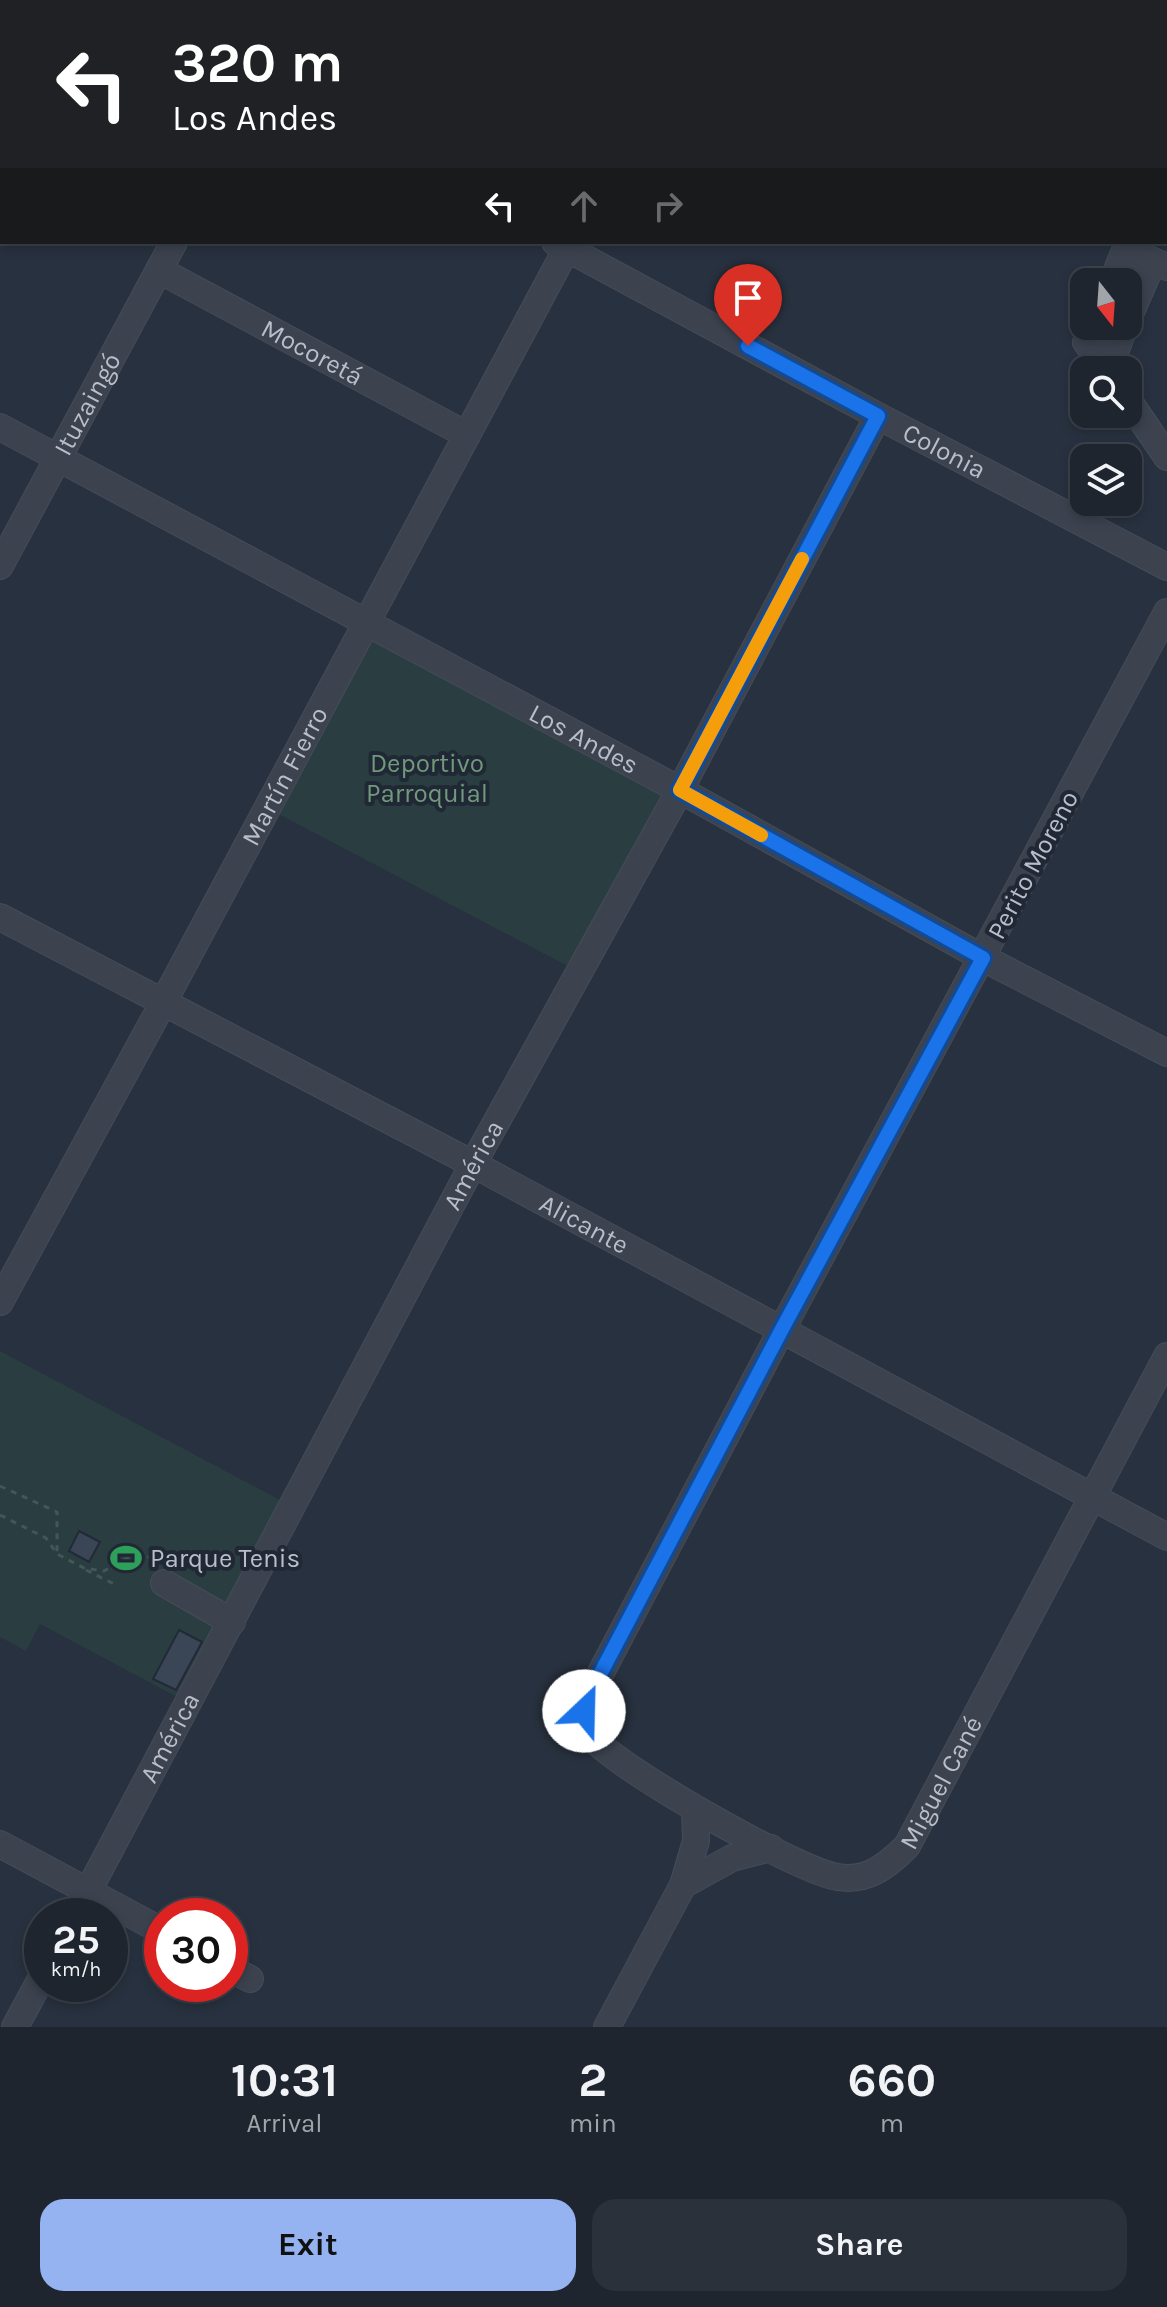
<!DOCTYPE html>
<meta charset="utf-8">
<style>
:root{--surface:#1e252f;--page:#2b313b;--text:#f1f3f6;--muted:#a1a5aa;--line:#3c424b;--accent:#95b2f1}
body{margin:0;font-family:Karla,sans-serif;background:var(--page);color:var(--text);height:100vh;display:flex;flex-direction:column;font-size:30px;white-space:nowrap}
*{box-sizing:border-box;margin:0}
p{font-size:26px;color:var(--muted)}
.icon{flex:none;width:44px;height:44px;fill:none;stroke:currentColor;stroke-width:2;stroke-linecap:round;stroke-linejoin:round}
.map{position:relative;height:2027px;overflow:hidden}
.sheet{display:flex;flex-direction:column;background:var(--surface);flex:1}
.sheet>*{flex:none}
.banner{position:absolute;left:0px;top:0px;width:1168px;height:244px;box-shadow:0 4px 12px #0003,0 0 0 2px var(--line);background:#202124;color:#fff;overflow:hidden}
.needle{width:52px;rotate:163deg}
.tools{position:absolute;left:1070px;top:268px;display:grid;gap:16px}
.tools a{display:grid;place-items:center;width:72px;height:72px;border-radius:16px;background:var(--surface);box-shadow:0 4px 12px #0003,0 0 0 2px var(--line);font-size:40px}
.speed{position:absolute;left:24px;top:1898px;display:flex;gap:16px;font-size:40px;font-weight:700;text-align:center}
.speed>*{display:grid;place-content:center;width:104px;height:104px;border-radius:50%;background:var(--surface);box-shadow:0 4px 12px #0003,0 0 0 2px var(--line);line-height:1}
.speed small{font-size:20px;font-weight:400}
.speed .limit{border:12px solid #d22;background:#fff;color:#111}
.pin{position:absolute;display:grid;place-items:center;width:68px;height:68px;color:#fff;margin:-82px -34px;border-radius:50% 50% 50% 0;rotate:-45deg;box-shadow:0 0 8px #0007}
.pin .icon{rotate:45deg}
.me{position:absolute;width:88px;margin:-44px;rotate:24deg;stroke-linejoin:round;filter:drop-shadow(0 0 6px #0008)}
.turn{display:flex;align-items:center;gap:28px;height:168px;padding:0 40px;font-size:36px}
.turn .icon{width:104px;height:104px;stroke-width:2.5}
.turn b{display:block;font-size:56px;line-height:68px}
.lanes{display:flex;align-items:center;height:76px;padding:0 40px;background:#0003;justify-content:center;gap:40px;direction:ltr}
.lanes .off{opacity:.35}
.eta{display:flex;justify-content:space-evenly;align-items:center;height:136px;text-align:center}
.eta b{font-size:48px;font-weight:700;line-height:56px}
.button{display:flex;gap:16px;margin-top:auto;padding:16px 40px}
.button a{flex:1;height:92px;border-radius:24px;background:var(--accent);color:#111;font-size:32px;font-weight:700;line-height:92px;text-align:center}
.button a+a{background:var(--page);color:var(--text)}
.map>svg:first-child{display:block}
</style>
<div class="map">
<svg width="1167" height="2027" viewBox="0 0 1167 2027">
<rect width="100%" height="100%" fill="#28313f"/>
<path fill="#2a3d40" d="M367,632L674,795L577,971L271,810Z
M0,1351L282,1501L177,1697L40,1624L26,1651L0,1637Z"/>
<path fill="#3a4555" stroke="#222a37" stroke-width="2" d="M79,1531L100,1542L89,1562L69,1551Z
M179,1630L202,1642L176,1690L153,1679Z"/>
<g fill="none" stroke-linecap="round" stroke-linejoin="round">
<defs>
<g id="minor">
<path d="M108,0L111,2"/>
<path d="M312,2L313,0"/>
<path id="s1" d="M555,242L878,416L1167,567"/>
<path id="s2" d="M159,270L467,435"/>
<path d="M1112,282L1126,248L1153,261"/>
<path d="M1128,319L1153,261L1167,267"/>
<path d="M1093,326L1086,342L1106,368"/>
<path d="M1108,370L1125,326"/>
<path d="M1128,400L1167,457"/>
<path id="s3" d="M0,427L680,790L983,958L1167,1053"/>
<path id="s4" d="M0,566L174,242"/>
<path id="s5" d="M1167,612L782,1329L587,1699C584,1711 581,1722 589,1734C611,1765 799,1872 838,1877C867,1882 887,1866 907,1846L1167,1356"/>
<path id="s6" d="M0,917L473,1164L1167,1537"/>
<path id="s7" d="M0,1302L163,1003L567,248"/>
<path d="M164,1583L232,1622"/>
<path d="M0,1844L162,1931"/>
<path d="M683,1885L696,1841L695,1809"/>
<path id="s8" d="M75,1916L473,1164L680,790L878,416"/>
<path d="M230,1968L250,1979"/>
<path d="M15,2027L42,1977"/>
<path d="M607,2027L683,1885L732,1858L771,1848"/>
</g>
</defs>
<use href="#minor" stroke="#454c59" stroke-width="28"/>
<path stroke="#435658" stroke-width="3" stroke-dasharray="6 6" stroke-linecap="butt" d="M0,1486L57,1512V1553
M0,1515L46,1538L57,1554L84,1568L104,1571L125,1559L148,1557L158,1562
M86,1570L118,1586"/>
<use href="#minor" stroke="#3c434f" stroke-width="26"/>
</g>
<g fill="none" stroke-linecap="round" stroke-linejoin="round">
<defs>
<path id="route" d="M584,1711L587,1699L782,1329L983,958L680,790L878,416L748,346"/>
</defs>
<use href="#route" stroke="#114b97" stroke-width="20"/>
<use href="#route" stroke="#1a73e8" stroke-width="14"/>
<path stroke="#f59e0b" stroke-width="14" d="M761,835L680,790L802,559"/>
</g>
<defs>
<symbol id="stadium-bare" viewBox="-9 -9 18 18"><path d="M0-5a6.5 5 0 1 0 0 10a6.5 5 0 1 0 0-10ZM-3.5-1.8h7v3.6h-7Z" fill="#2e9e5b" stroke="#202835" stroke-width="2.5" paint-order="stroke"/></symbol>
</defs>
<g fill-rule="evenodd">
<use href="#stadium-bare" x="104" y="1536" width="44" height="44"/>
</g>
<g text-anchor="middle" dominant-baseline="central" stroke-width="8" stroke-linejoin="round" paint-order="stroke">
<g font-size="26" fill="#b8beca" stroke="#202835">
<text stroke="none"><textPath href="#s2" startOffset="174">Mocoretá</textPath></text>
<text stroke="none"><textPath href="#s4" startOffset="184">Ituzaingó</textPath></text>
<text stroke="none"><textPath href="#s1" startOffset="442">Colonia</textPath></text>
<text stroke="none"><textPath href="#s3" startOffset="662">Los Andes</textPath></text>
<text stroke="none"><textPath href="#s7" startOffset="598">Martín Fierro</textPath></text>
<text transform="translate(1033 865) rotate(-62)">Perito Moreno</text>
<text stroke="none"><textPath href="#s8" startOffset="850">América</textPath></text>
<text stroke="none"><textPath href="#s6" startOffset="660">Alicante</textPath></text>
<text stroke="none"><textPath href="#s8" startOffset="202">América</textPath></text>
<text stroke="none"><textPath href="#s5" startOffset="1708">Miguel Cané</textPath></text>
</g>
<g font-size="26" fill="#71997c" stroke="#202835">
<text x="427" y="763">Deportivo<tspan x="427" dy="30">Parroquial</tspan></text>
</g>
<g font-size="26" fill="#b8beca" stroke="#202835" text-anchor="start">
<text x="150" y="1558">Parque Tenis</text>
</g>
</g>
</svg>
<div class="tools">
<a><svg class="needle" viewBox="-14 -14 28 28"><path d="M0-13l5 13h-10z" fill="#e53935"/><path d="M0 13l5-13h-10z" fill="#a1a5aa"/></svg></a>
<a><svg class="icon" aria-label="search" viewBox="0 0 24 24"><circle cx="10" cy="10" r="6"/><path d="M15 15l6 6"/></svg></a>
<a><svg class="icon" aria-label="layers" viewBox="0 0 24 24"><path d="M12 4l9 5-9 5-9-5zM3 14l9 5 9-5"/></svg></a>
</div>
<div class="speed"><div>25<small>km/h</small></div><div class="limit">30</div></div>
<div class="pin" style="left:748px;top:346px;background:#d93025"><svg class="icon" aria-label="arrive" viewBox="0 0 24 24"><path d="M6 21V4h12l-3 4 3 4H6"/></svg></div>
<svg class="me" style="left:584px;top:1711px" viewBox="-20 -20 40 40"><circle r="19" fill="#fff"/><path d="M0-13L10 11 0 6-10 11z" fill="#1a73e8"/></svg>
<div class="banner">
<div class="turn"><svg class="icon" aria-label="left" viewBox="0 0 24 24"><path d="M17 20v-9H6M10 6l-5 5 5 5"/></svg><div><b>320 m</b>Los Andes</div></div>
<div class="lanes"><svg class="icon" aria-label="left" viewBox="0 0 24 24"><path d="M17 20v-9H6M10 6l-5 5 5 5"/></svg><svg class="icon off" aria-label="ahead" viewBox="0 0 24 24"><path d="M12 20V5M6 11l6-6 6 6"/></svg><svg class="icon off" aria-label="right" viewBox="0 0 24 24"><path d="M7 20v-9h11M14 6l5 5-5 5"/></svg></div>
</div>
</div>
<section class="sheet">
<div class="eta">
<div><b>10:31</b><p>Arrival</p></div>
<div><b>2</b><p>min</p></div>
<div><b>660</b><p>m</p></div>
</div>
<div class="button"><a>Exit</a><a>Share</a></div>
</section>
